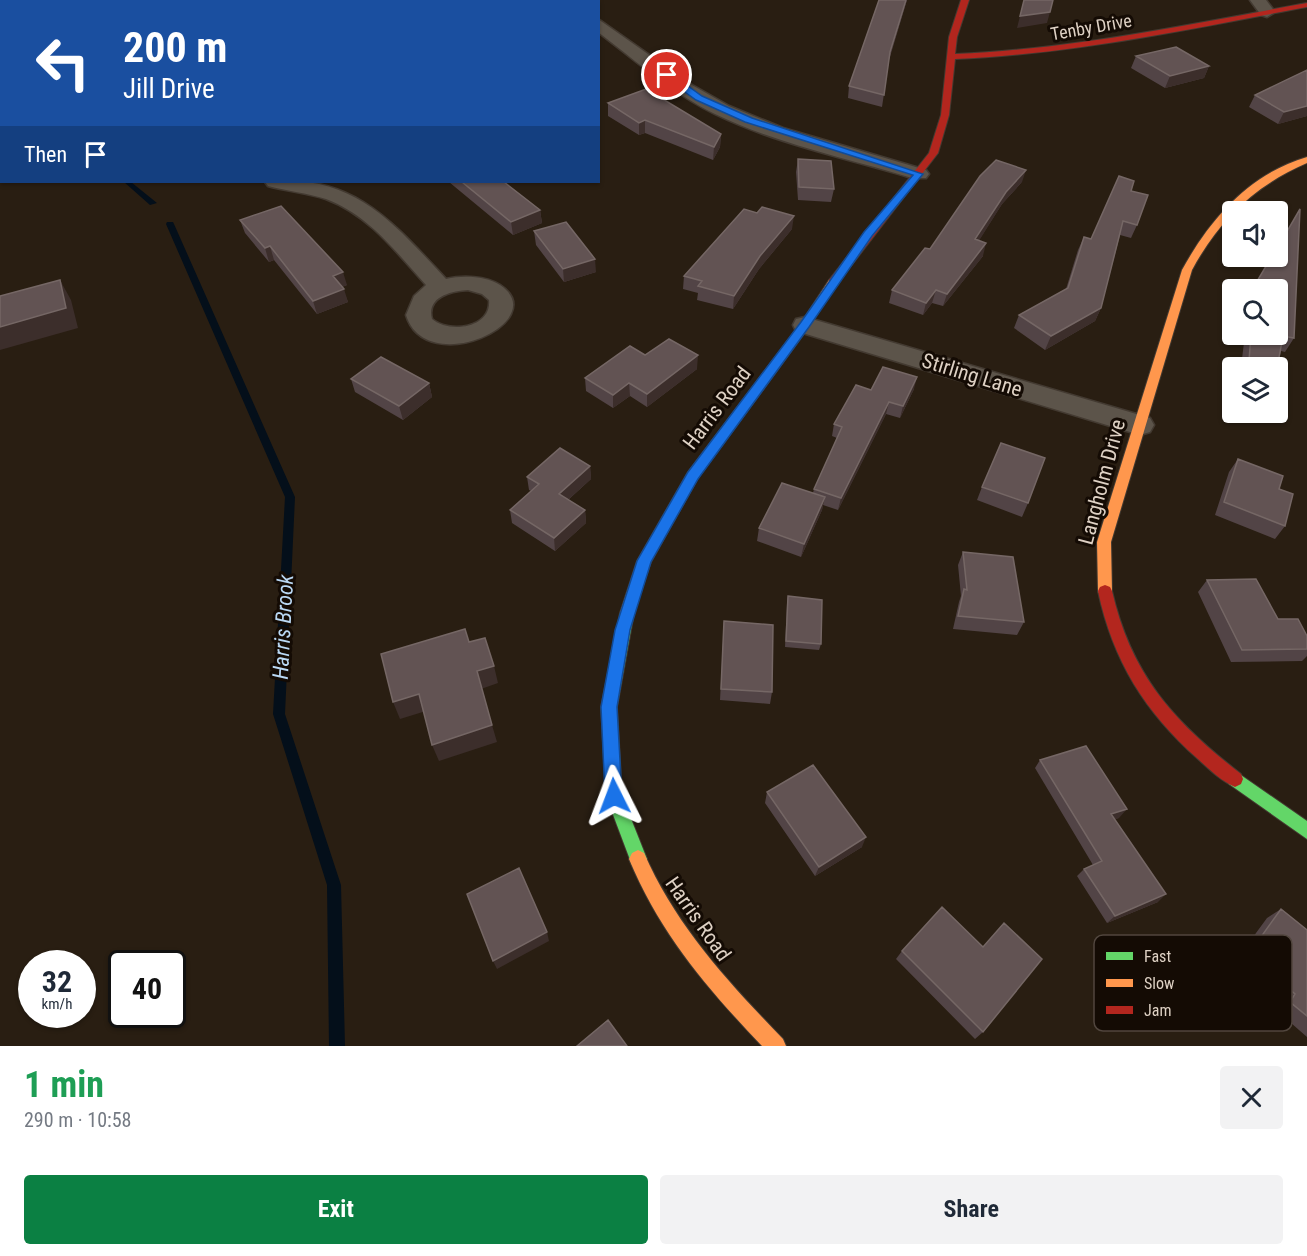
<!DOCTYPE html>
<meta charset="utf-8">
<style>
:root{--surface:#fff;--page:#f2f2f3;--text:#1f2937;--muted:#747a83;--accent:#0b8043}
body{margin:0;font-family:"Roboto Condensed",sans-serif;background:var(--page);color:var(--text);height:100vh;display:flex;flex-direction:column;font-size:22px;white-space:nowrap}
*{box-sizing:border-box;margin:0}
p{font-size:20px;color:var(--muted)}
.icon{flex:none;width:33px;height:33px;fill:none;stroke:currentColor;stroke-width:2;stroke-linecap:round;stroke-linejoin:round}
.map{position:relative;height:1046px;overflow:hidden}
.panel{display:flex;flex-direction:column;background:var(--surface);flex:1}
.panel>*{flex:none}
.banner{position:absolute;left:0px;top:0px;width:600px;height:183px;box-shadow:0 2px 4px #0004;background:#1a4fa0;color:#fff;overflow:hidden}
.tools{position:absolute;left:1222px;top:201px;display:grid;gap:12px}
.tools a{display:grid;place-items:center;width:66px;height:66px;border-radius:6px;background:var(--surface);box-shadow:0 2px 4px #0004;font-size:30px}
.speed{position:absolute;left:18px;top:950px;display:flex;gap:12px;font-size:30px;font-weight:700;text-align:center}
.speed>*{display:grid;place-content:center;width:78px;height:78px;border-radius:50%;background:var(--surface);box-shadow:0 2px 4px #0004;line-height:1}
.speed small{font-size:15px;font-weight:400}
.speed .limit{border:3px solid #111;border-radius:9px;background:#fff;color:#111}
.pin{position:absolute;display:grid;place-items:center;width:51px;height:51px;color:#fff;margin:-26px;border:3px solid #fff;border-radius:50%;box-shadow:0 2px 6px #0007}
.me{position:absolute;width:66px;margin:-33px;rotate:357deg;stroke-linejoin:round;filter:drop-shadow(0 0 4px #0008)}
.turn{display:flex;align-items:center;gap:21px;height:126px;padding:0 24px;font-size:27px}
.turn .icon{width:78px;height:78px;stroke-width:2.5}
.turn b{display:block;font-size:42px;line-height:51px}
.then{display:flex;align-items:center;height:57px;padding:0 24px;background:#0003;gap:12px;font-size:22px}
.round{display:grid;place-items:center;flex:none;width:63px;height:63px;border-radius:6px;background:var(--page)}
.summary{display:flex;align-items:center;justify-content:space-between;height:102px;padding:0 24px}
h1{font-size:36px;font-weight:700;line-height:45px;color:#1e9e55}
.cta{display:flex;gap:12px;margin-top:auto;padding:12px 24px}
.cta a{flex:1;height:69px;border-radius:6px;background:var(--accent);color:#fff;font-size:24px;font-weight:700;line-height:69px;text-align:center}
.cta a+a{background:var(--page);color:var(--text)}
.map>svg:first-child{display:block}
</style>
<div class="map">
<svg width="1307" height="1046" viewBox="0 0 1307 1046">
<rect width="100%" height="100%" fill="#291e12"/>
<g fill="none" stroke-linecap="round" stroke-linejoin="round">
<path fill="#040f1a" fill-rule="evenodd" d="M0,46H2V50H0Z
M124,182H131L157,203L150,205Z
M167,222H173L174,224L295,497L285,714L341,885L345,1046H329L327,885L273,714L285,497L166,224Z"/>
<defs>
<path id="street" d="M244,0H261L262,2H245Z
M559,0H576L577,2H560Z
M1250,0H1266L1275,12L1267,17L1261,15Z
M598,19L692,85L729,106L783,128L926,170L929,174L926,178H912C846,158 777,144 715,114C672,93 636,61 598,32Z
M2,139V152H0V140Z
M265,182C352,172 392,221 446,279C463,275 486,276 500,285C554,321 426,380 406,315L414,296L426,285C396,252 369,215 326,199C307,193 287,191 268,186ZM468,290L482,294L489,300C492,328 449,334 432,319C426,297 451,291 468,290Z
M805,317L1150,418L1154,425L1150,432L1140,435L796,331L793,325L796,319Z"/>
<path id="fast" d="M627,607L632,609L634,613L617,707L622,796L647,859L644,865L638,868L632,865L606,796L601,707L620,613L622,609Z
M1235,771L1307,821V839L1229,784L1227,779L1229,774Z"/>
<path id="slow" d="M1307,157V163C1254,186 1219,220 1192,270L1111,542L1112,591L1110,595L1105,597L1100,595L1098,591L1097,542L1182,270C1210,219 1249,174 1307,157Z
M833,279L838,282L809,327L698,478L651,562L632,617L627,619L622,617L620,613L637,561L688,472L801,323L829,280Z
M638,850L644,853C676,926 728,982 783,1039L786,1046H762C706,987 661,935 629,859L632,853Z"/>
<path id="jam" d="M961,0H969L957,37L955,54C1074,49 1190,24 1307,3V7C1190,29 1074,54 955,59L949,115L938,153L837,284H829V280L929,153L941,115L949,37Z
M1105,585L1110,587L1112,591C1131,675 1174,722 1241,774L1243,779L1241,784L1235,787C1221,781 1209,769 1198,759C1145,712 1113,661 1098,591L1100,587Z"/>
</defs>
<use href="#street" stroke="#433a31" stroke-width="3"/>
<use href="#fast" stroke="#433a31" stroke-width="2"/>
<use href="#slow" stroke="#433a31" stroke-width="2"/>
<use href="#jam" stroke="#433a31" stroke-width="2"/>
<use href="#street" fill="#5c544a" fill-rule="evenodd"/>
<use href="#fast" fill="#63d668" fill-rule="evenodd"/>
<use href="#slow" fill="#ff974d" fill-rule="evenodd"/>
<use href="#jam" fill="#b3261e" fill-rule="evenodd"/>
</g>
<path fill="#524446" d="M479,0H534L536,2H481Z
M879,0H907L889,60L882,107L848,98L849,86Z
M1136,56L1209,66L1204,78L1165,88L1131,68Z
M1307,70V116L1278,124L1249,107L1255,95Z
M608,103L721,134L720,147L713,160L645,133L639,135L608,116Z
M798,159L834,189L831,202L798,200L796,172Z
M449,182H504L540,210L542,223L513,235Z
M1022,182L1002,204L979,240L983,256L943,306L932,303L923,315L889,303L892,290L930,249Z
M1131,191L1137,225L1131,238L1120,235L1101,308L1095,321L1045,350L1014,328L1019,315L1066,289L1078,250L1084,237L1091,239Z
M240,220L347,285L342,287L348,302L317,314L274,260L269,262L245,233Z
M792,229L759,269L733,309L697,300L698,293L683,289L684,276Z
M534,231L596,272L564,282L536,245Z
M1272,256L1294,338L1285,352L1281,351L1277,368H1234L1240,359H1242L1245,334H1278V290H1252Z
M645,355L697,369L647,407L630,396L613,408L586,391L585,378Z
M1233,369V409L1223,406L1231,372Z
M351,379L429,383L432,397L403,420L355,392Z
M914,389L900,418L886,414L838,510L823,505L822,510L801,557L757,541L759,528L813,493L814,489L837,438L832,436L834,424L871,390Z
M1246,412H1265L1262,418Z
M1238,459L1279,489L1285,526L1275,539L1215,515L1229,472Z
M590,466L591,479L568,500L585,510L586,523L555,551L512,523L510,510L531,491L529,490L527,477Z
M982,487L1028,503L1022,517L977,500Z
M963,552L1024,622L1017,635L953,629L959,602L961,596L958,565Z
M1207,580L1307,636V656L1302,661L1231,662L1198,592Z
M788,596L821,644L819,650L785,647L787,603Z
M724,621L772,692L770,704L720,700Z
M1040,760L1119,818L1114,819L1158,902L1107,923L1077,876L1084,869L1093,865L1035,768Z
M767,792L862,847L815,876L765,803Z
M1281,909L1307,930V1037L1275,1009L1280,1001L1234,963L1267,918Z
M902,951L983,1032L975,1039L896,959Z"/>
<path fill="#3c2e2b" d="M906,0H907L887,64L890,52Z
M1050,12L1047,23L1017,28L1020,16Z
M1209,66L1204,78L1165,88L1170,76Z
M1307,106V116L1278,124L1284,112Z
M645,120V133L639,135V123Z
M721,134L720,147L713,160L714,147Z
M1026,170L1022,182L1002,204L972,252L975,239L1006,192Z
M540,210L542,223L513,235L511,222Z
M794,216L792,229L759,269L733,309L734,296L760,256Z
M986,243L983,256L943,306L947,294Z
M270,246L274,260L269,262L265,248Z
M595,259L596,272L564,282L563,269Z
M343,272L347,285L337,289L333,276Z
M60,280L71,300L78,328L0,350V327Z
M344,289L348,302L317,314L313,301Z
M936,290L932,303L923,315L926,303Z
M1101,308L1095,321L1045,350L1051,336Z
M698,355L697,369L647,407V394Z
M917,377L914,389L900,418L903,406Z
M429,383L432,397L403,420L399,406Z
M629,383L630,396L613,408V395Z
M889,402L886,414L838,510L841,498Z
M590,466L591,479L560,507L559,494Z
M825,497L822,510L801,557L804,544Z
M585,510L586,523L555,551L554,538Z
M494,666L498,683L481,689L477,671Z
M419,694L426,711L400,719L393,702Z
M492,725L497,742L439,761L432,745Z
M1127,809L1119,818L1104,823L1111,814Z
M866,837L862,847L815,876L819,867Z
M1166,894L1158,902L1107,923L1115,916Z
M547,932L549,941L497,969L493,961Z"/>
<path fill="#625353" stroke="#756765" stroke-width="1.5" d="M488,0H534L536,2H490Z
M879,0H906L890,52L884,95L849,86Z
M1024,0H1053L1050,12L1020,16Z
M1176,47L1209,66L1170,76L1136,56Z
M1307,70V106L1284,112L1255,95Z
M646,89L721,134L714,147L645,120L639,123L608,103Z
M798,159L831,161L834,189L799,187Z
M996,160L1026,170L1006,192L975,239L986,243L947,294L936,290L926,303L892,290L925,248L930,249L980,176Z
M1119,176L1134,181L1131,191L1148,195L1137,225L1123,221L1101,308L1051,336L1019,315L1068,288L1084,237L1091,239Z
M462,182H504L540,210L511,222Z
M281,206L343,272L333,276L344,289L313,301L270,246L265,248L240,220Z
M762,207L794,216L760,256L734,296L698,286L702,281L684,276L744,209L757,213Z
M1300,209L1294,338L1283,336L1277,368H1238L1240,359L1249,361L1251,334H1278V290H1256V283L1272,256H1278V247Z
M566,222L595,259L563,269L534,231Z
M60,280L66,308L0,327V296Z
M669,339L698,355L647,394L629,383L613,395L585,378L630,346L645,355Z
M381,357L429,383L399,406L351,379Z
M883,367L917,377L903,406L889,402L841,498L814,489L842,427L834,424L856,385L871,390Z
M1001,443L1045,458L1028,503L982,487Z
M560,448L590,466L559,494L585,510L554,538L510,510L539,484L527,477Z
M1238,459L1283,476L1279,489L1293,494L1285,526L1224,502Z
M782,483L825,497L804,544L759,528Z
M963,552L1013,557L1024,622L958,616L964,589L967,590Z
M1256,579L1278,619H1298L1307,636V649L1242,650L1207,580Z
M788,596L822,600L821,644L786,641Z
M724,621L773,625L772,692L721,689Z
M465,629L469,642L485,638L494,666L477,671L492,725L432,745L419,694L393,702L381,654Z
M1086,746L1127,809L1111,814L1166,894L1115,916L1084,869L1102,861L1040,760Z
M813,765L866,837L819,867L767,792Z
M519,868L547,932L493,961L467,894Z
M942,907L983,947L1004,923L1042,959L983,1032L902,951Z
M1281,909L1307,930V1016L1290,1002L1295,994L1248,955Z
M608,1020L627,1046H577Z"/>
<path fill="#1a73e8" stroke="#114b97" stroke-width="1.5" d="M664,73H670L702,96L752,118L923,174L872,236L809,327L698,479L651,562L630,630L617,707L622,796L620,802L614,804L608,802L605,796L601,707L615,630L637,561L688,472L801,322L864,232L913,175L745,122L696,100L664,77Z"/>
<g text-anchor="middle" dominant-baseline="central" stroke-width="6" stroke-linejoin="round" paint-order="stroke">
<g font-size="18" fill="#ded1c4" stroke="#140b04">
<text transform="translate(1091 27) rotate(-10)">Tenby Drive</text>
</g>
<g font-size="21" fill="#ded1c4" stroke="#140b04">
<text transform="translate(972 375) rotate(17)">Stirling Lane</text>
<text transform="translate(717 408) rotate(-53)">Harris Road</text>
<text transform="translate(1102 482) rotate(-75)">Langholm Drive</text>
<text transform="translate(698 919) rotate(55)">Harris Road</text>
</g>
<g font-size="22" font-style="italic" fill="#bad8f4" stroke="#140b04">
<text transform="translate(283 627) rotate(-87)">Harris Brook</text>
</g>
</g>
<rect x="1094" y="935" width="198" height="96" rx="9" fill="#140b04" stroke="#51463e" stroke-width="1.5"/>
<rect x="1106" y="952" width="27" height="8" fill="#63d668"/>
<rect x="1106" y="979" width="27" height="8" fill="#ff974d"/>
<rect x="1106" y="1006" width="27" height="8" fill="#b3261e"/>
<g font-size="16" fill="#ded1c4">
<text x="1144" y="962">Fast</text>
<text x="1144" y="989">Slow</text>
<text x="1144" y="1016">Jam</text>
</g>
</svg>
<div class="tools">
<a><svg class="icon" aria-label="sound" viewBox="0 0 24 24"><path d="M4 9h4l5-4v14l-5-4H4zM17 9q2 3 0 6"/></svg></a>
<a><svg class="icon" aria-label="search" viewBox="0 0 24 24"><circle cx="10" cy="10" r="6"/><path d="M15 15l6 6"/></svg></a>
<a><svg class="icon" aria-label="layers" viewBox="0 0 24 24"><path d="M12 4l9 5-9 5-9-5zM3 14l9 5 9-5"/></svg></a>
</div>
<div class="speed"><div>32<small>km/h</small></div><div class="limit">40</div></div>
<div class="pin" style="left:667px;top:75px;background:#d93025"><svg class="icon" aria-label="arrive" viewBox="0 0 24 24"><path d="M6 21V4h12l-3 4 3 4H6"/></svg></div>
<svg class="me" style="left:614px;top:796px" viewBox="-20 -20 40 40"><path d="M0-17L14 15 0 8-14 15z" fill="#1a73e8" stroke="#fff" stroke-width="4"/></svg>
<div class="banner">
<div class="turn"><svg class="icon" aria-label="left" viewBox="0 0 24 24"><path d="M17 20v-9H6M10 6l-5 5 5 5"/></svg><div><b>200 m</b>Jill Drive</div></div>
<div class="then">Then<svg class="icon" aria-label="arrive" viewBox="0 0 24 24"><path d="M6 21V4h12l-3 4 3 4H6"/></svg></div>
</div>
</div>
<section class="panel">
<div class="summary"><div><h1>1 min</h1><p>290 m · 10:58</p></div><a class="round"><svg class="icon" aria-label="close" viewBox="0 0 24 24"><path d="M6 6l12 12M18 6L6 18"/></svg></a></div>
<div class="cta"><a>Exit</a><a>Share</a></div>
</section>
